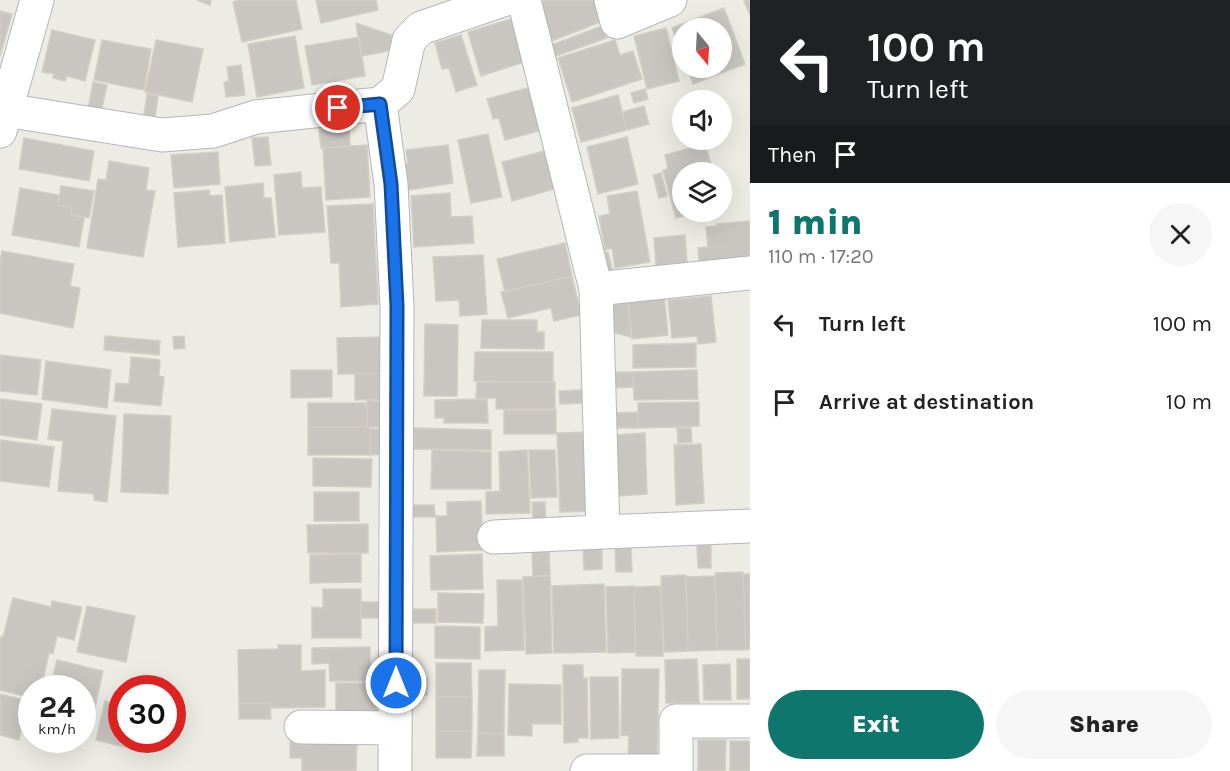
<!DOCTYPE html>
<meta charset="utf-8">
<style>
:root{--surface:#fff;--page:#f6f6f6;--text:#222;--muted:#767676;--accent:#0f766e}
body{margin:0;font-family:Karla,sans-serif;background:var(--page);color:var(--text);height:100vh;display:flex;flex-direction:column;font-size:22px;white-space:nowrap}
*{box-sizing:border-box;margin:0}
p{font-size:20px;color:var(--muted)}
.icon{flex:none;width:33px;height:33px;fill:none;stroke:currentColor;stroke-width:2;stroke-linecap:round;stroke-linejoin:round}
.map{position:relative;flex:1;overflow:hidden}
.drawer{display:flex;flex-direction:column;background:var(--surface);width:480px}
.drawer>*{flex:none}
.banner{background:#202124;color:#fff;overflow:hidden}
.needle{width:39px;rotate:162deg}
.controls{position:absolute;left:672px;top:18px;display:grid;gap:12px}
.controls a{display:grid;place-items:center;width:60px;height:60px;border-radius:50%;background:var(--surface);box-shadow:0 6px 24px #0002;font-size:30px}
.speed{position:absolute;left:18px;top:675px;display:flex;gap:12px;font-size:30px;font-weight:700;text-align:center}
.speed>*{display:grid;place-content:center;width:78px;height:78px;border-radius:50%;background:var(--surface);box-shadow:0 6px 24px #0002;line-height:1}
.speed small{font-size:15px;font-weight:400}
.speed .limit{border:9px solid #d22;background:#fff;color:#111}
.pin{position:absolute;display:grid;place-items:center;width:51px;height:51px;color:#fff;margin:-26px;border:3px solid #fff;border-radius:50%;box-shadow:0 2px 6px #0007}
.me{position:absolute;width:66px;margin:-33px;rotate:0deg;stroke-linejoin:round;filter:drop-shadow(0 0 4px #0008)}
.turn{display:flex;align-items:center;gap:21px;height:126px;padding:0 18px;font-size:27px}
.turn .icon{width:78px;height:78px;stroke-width:2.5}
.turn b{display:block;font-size:42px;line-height:51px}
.then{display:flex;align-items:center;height:57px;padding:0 18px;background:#0003;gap:12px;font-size:22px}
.round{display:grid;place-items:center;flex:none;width:63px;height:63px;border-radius:32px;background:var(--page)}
.overview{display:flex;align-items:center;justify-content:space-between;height:102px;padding:0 18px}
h1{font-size:36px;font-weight:800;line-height:45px;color:var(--accent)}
.button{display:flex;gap:12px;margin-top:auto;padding:12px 18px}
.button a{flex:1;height:69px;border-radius:36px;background:var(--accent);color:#fff;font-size:24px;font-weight:800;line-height:69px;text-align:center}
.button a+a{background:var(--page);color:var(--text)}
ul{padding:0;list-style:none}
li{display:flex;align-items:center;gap:18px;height:78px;padding:0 18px}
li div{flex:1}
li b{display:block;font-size:22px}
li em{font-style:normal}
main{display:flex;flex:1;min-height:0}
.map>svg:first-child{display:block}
</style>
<main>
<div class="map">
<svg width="750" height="771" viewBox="0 0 750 771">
<rect width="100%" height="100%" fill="#edece4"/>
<path fill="#c9c6c2" stroke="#d2cec3" stroke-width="1.5" d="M197,0H211L210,5Z
M240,0H296L302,29L242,42L233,2Z
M316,0H376L378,10L321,23Z
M546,0H595L603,21L549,42L535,4Z
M750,0V15L744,1Z
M724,8L745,64L693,84L687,68H722V28H682V56L672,28Z
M0,11L12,14L0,56Z
M514,18L527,61L481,76L468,32Z
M356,23L394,36L388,51L361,56Z
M602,26L607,38L553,57L549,46Z
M666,28L679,81L647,89L634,36Z
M52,30L95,40L85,81L67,76L65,81L53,78L54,74L42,72Z
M461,35L477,85L456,92L449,68L442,69L435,43Z
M295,36L304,88L257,97L248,44Z
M359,37L365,76L312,85L305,46Z
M102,40L151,49L144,90L94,80Z
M156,40L203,49L192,102L145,92Z
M615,40L620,55L633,51L642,79L572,102L558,58Z
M241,65L245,95L226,97L224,82L229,81L227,67Z
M93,82L107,85L101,113L88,110Z
M535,86L546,129L505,140L499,118L493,119L487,99Z
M645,89L648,99L634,103L631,93Z
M147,94L158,96L155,117L144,115Z
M618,95L627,130L581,142L572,108Z
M644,106L649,124L627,130L622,112Z
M349,128L350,146L321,148L319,129Z
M488,134L502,197L471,203L458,140Z
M268,137L271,165L255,166L252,138Z
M627,137L638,184L598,194L587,147Z
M24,138L94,151L89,181L19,169Z
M705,144L713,172H682V212H701L676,218L663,170L668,169L665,155Z
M367,145L370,197L326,200L323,148Z
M448,145L453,183L403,191L399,164L408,163L406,150Z
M552,149L561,187L512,201L502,162Z
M218,152L220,184L174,188L171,155Z
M109,161L149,168L146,190L155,191L143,257L87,248L98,179L106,180Z
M301,172L302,188L321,187L325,232L279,235L274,175Z
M661,173L667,196L659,198L653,175Z
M263,183L264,198H271L275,237L230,242L225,187Z
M61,186L94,191L89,218L71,215L72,207L58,205Z
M20,188L59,195L58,205L72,207L71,215L84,218L79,247L12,235Z
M209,190L210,196L222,195L225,243L178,247L174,193Z
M637,191L650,262L615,268L612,248L605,250L599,216L610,214L607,196Z
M450,193L451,217L472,216L474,243L414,247L411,196Z
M373,204L378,304L341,307L339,263H331L327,206Z
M750,221V258L699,263L698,248L708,247L706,227L718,226L717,224Z
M685,235L687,263L656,266L654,238Z
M565,243L572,276L505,292L497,259Z
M2,251L74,264L70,286L80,288L73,328L0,313V263Z
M608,252L613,272L606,273L602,253Z
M483,255L487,314L460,316L459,300L436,301L433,257Z
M572,276L581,315L554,321L551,308L508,318L501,292Z
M664,294L668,335L632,339L628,298Z
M711,296L716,342L698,344L697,336L672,338L668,300Z
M628,301L631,337L611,332L609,302Z
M482,320H537V332H544V349L481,348Z
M425,324L458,325L457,396H424Z
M105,336L160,341L159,355L104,350Z
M184,336L185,348L174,349L173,337Z
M382,337L383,373L338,374L337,338Z
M696,343V367L633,368V345Z
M475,352H553V382L474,381Z
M0,355L41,360L37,395L0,391Z
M131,357L160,360L159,376L164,377L161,406L114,401L116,383L129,384Z
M46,361L111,370L107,408L42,399Z
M291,370H332V397L291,398Z
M697,370L698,399L634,400L633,372Z
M611,372H633L634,387L612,388Z
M383,373V399L355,400V374Z
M477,382H555V409H496V398H476Z
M582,390L583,403L560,404L559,391Z
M0,399L42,404L37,440L0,435Z
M487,399L488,423H444V418H435V400Z
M367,401H383V427H367Z
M699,402V426L638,428V403Z
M308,403H367V427H308Z
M52,409L116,416L107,502L94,500V494L58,491L63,441L48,439Z
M504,410H556V434H504Z
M638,412V428H615V413Z
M124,414L171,416L168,494L121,492Z
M308,427H370V455H308Z
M414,428L491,430V450L414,449Z
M677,428H691L692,442L678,443Z
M370,429H383V454L370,455Z
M590,432L593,511L560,512L557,433Z
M645,433L647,494L618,496L615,435Z
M0,440L54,447L49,487L0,481Z
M701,444L704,503L676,505L674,445Z
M432,450L491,452V489H431Z
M527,450L530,513L486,514V492L500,491L499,452Z
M529,450H555L557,497L531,498Z
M313,458L372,459L371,487L313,486Z
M314,492H359V521H314Z
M481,501L483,550L437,552L436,516H447V502Z
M532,502H545L546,520L533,521Z
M412,505H434L435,517H412Z
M368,524V553H308L307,525Z
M697,545H711V568H698Z
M549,548L550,575L533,576L532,549Z
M602,548V569L584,570L583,549Z
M615,548H631L632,572H616Z
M361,554V582L310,583V555Z
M482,554L483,589L431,590L430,556Z
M743,572L746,650H717L715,573Z
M743,574H750V649L746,650Z
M686,575L688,651L664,652L661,576Z
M550,576L552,653L526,654L523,577Z
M715,576L717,650L688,651L686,577Z
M497,580H522L524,650L485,651V627L498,626Z
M604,584L606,652L554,653L552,586Z
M634,586L635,652L608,653L606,587Z
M661,586L663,656H636L634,587Z
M323,589H361V638H312V607L323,608Z
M438,593L484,594L483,623L438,622Z
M13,598L51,607L52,601L82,607L74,640L57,636L53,654L49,653L43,679L40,678L37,688H32V698L0,690V637H3Z
M361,602H382V618H361Z
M87,606L135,616L126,662L77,652Z
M413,609H436V623H413Z
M435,626L480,627V659L435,658Z
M278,645H301V671L325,670V707L270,708V703H239L238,650L278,649Z
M370,647V681H330L329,663L312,664V648Z
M697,659L699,703H666L665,660Z
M737,659H750V699H737Z
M57,660L103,671L89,734L82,733V688H50Z
M436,663H471L472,697H436Z
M730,664L731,700H704L703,665Z
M563,665H583V678H587L588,738H578V742L564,743Z
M622,669H659L657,756L628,755L629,736L621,735Z
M479,670H505L504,734L478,733Z
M590,677H618L619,738L591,739Z
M427,678V695H411V679Z
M336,683H376V714H336Z
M509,684L561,685V724H532V736L508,735Z
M0,694L28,701L19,740L0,735Z
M436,697H472V731H436Z
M105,701L122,705V740H135L133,749L96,740Z
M239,703H270L271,719H239Z
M436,731H472L471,758H436Z
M478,733L504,734V756H477Z
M290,738H357L356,771H302V758H290Z
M698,740H726L725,771H698Z
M730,741H750V771H730Z"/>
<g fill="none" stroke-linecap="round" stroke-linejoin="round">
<defs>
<path id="street" d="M524,0L596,289L603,532L750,526
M611,0L617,22L670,0
M380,104L391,184L397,306L395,771
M5,110L162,135L213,131L256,117L380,104L398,89L409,40L421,28L503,0
M0,131L37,0
M596,289L750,273
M494,537L603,532
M301,727L395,728
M587,771H676V721H750"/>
</defs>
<use href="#street" stroke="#b5b6ba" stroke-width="35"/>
<use href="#street" stroke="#fff" stroke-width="33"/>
</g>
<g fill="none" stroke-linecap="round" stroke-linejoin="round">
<defs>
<path id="route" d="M338,108L380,104L391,184L397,306L396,683"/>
</defs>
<use href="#route" stroke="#114b97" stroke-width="15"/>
<use href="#route" stroke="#1a73e8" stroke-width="10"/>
</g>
</svg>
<div class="controls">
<a><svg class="needle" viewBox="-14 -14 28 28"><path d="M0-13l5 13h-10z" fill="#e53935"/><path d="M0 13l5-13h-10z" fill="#767676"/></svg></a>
<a><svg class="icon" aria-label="sound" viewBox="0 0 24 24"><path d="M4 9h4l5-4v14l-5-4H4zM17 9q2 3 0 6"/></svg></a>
<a><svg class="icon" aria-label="layers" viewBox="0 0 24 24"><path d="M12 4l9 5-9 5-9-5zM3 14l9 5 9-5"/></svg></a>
</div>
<div class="speed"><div>24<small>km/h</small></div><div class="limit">30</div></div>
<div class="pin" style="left:338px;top:108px;background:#d93025"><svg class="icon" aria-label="arrive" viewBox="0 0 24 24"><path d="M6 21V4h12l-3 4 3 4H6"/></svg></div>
<svg class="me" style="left:396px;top:683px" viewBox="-20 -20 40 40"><circle r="17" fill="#1a73e8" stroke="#fff" stroke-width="3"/><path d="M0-11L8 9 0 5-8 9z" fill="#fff"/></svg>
</div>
<section class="drawer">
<div class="banner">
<div class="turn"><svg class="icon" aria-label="left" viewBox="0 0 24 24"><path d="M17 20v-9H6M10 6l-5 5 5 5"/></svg><div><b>100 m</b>Turn left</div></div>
<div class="then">Then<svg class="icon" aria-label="arrive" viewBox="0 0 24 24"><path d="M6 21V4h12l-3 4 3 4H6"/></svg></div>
</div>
<div class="overview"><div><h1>1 min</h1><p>110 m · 17:20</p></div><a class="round"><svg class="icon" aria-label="close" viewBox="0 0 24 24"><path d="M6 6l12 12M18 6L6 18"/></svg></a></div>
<ul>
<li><svg class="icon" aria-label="left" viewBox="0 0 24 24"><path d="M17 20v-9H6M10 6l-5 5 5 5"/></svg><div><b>Turn left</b></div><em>100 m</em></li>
<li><svg class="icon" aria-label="arrive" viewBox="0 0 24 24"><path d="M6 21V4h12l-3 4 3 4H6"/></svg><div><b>Arrive at destination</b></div><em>10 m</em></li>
</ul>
<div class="button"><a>Exit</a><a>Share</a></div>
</section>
</main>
